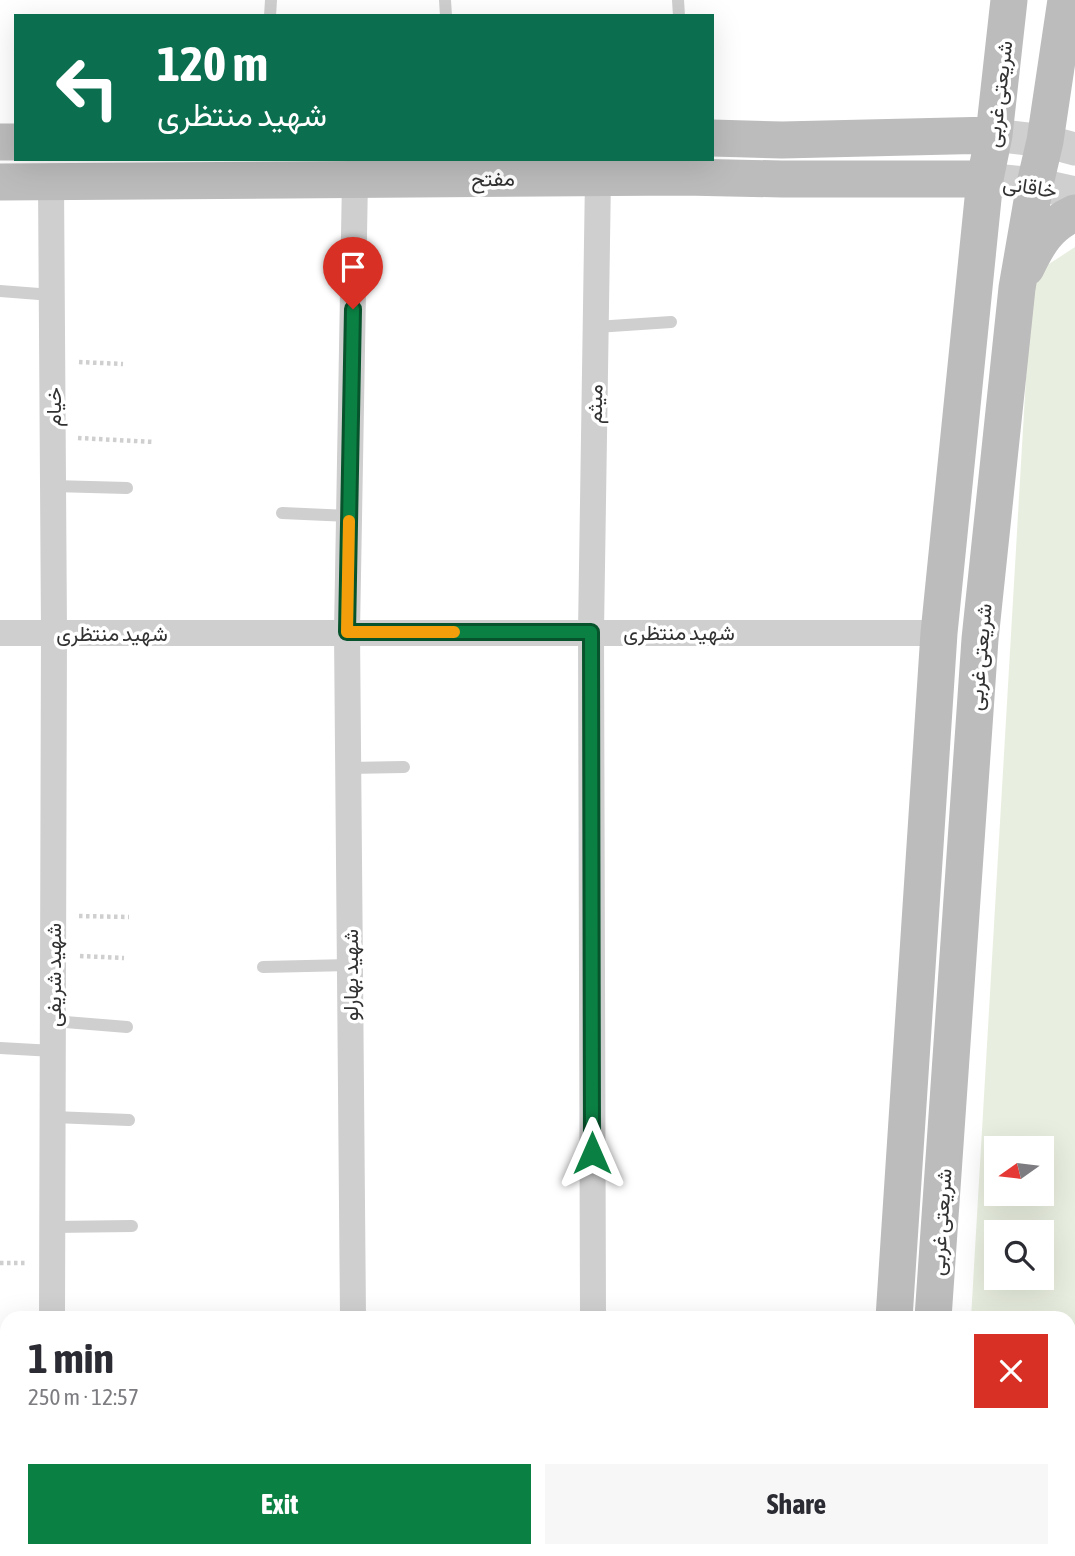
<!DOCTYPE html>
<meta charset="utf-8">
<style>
:root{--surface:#fff;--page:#f7f7f7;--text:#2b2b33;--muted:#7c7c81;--accent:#0b8043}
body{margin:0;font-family:"Asap Condensed",Vazirmatn,sans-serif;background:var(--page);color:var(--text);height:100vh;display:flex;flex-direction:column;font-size:26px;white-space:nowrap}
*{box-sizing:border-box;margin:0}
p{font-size:23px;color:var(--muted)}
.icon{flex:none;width:38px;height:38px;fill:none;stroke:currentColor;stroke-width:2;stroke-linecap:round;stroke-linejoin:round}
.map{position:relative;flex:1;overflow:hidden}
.details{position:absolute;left:0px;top:1311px;width:1076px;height:247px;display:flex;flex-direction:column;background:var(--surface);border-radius:21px 21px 0 0;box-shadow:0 7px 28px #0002}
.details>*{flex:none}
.guide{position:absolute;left:14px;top:14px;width:700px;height:147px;border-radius:0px;box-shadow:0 7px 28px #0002;background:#0b6e4f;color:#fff;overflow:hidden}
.needle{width:46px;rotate:256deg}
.controls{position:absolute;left:984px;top:1136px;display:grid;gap:14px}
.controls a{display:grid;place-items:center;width:70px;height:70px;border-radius:0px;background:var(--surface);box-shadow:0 7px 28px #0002;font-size:35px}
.pin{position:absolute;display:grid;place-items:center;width:60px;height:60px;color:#fff;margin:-72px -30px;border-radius:50% 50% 50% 0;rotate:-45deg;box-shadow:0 0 7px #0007}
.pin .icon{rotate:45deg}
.me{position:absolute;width:77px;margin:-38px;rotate:0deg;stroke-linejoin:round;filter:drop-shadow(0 0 5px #0008)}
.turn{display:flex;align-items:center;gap:24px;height:147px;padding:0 28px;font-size:32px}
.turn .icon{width:91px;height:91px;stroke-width:2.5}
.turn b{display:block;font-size:49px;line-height:60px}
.round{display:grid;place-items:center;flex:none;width:74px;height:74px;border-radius:0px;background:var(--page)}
.summary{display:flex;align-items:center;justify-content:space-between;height:119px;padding:0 28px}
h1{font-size:42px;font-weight:700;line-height:52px}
.primary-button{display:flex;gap:14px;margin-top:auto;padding:14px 28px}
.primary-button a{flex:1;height:80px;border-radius:0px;background:var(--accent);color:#fff;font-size:28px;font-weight:700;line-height:80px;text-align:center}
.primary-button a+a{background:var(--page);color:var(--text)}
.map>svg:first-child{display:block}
</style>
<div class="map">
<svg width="1075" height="1556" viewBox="0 0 1075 1556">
<rect width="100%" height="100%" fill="#fff"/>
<path fill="#e9efe0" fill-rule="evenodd" d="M1075,247V1556H957V1550H1069V1318H971L1032,275ZM996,1148H1041V1194H996ZM996,1232H1041V1278H996Z"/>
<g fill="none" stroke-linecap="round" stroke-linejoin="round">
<path stroke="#cfcfcf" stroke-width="4.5" stroke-dasharray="3.5 3.5" stroke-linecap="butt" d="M79,362L123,364
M78,438L154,442
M79,916L129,917
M80,956L124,958
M0,1263H27"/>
<path stroke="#cfcfcf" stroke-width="12" d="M445,0L446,16
M678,0L679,16
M270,16L271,0
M0,291L52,295
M596,327L671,322
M53,486L127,488
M282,513L349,516
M348,768L404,767
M263,967L350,965
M53,1021L127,1027
M0,1048L53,1051
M53,1117L129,1120
M52,1227L132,1226"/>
<path stroke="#cfcfcf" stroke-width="26" d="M51,182L54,633L52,1318
M0,633H939
M353,1318L347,632L355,179
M593,1318L591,632L598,177
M355,1550V1556
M593,1550V1556
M52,1556V1550"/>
<path stroke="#cfcfcf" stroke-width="33" d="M994,135L1045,141L1075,149
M985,179L1035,184L1075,193"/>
<path stroke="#bcbcbc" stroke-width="37" d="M712,138L782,140L994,135
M0,142H16
M0,182L684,177L782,179H985
M1026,268C1038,243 1048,225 1075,213
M894,1318L939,633L985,179L994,135L1009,0
M933,1318L980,639L1017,288L1035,184L1045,141L1066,0
M879,1556V1550
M916,1556V1550"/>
</g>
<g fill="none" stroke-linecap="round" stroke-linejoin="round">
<defs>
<path id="route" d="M353,309L347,632H591L592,1153"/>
</defs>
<use href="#route" stroke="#07532c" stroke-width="18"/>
<use href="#route" stroke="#0b8043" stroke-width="12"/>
<path stroke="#f59e0b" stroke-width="12" d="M349,521L347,632H454"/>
</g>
<g text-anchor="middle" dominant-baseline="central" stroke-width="7" stroke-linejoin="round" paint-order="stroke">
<g font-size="21" fill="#323232" stroke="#fff">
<text transform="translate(998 94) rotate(-83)">شریعتی غربی</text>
<text transform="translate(493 178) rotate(-1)">مفتح</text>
<text transform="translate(1030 186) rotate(9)">خاقانی</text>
<text transform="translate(594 404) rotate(-89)">میثم</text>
<text transform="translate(53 407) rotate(-90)">خیام</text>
<text x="679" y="632">شهید منتظری</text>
<text x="112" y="633">شهید منتظری</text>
<text transform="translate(979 657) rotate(-85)">شریعتی غربی</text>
<text transform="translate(53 975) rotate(-90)">شهید شریفی</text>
<text transform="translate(350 975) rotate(-90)">شهید بهارلو</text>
<text transform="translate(940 1222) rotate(-86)">شریعتی غربی</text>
</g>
</g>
</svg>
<div class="controls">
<a><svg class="needle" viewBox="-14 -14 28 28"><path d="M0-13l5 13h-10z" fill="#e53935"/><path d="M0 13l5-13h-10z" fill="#7c7c81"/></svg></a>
<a><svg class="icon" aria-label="search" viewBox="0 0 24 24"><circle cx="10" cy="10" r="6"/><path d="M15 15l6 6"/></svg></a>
</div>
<div class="pin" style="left:353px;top:309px;background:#d93025"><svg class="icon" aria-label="arrive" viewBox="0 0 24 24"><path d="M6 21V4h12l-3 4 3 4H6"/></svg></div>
<svg class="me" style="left:592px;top:1153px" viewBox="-20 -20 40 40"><path d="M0-17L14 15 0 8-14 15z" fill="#0b8043" stroke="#fff" stroke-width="4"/></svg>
<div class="guide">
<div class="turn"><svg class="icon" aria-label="left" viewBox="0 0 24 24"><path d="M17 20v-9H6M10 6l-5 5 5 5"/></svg><div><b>120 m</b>شهید منتظری</div></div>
</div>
<section class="details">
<div class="summary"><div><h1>1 min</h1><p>250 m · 12:57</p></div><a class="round" style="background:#d93025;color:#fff"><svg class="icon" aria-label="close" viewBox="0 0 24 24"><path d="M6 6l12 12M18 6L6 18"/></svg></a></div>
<div class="primary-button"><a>Exit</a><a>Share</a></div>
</section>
</div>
